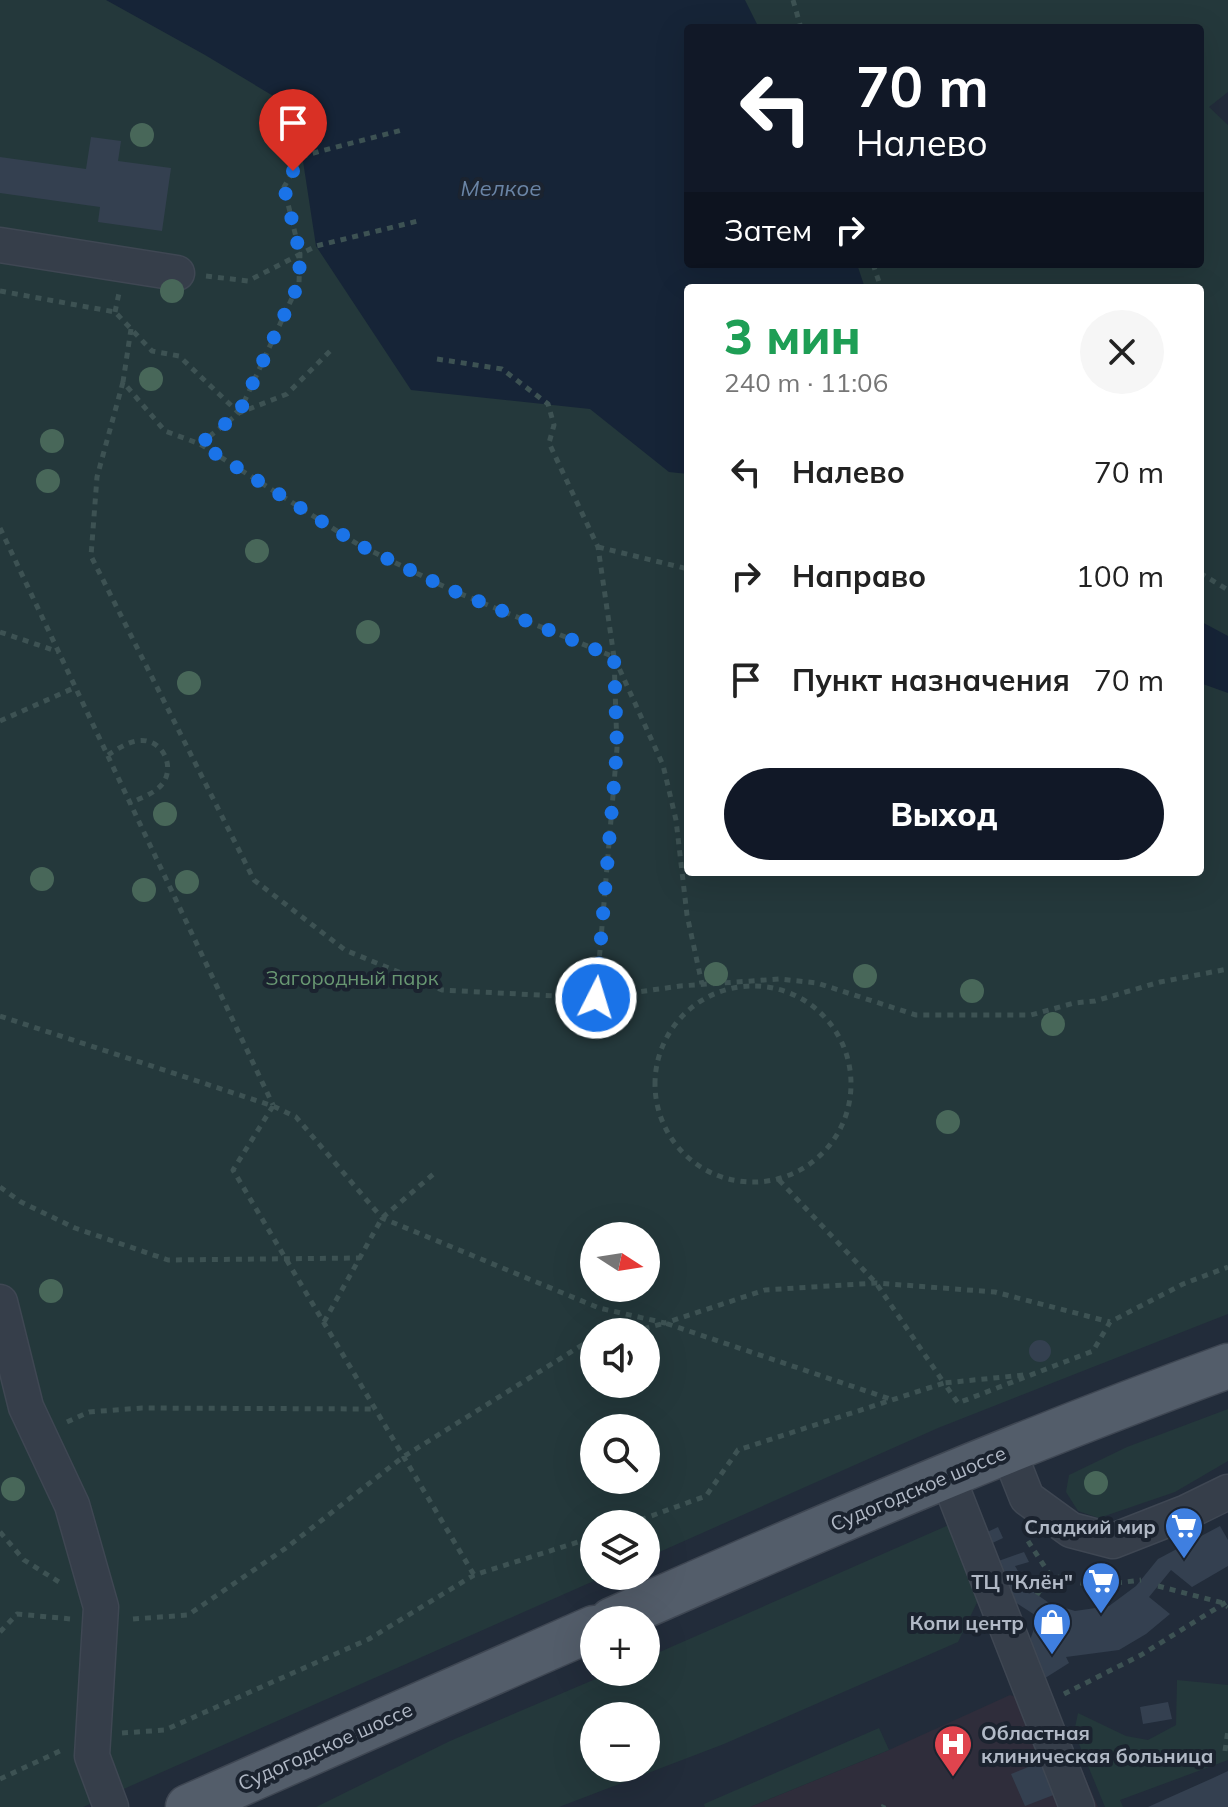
<!DOCTYPE html>
<html lang="ru">
<meta charset="utf-8">
<style>
:root{--surface:#fff;--page:#f6f6f6;--text:#222;--muted:#767676;--accent:#111827}
body{margin:0;font-family:Mulish,sans-serif;background:var(--page);color:var(--text);height:100vh;display:flex;flex-direction:column;font-size:30px;white-space:nowrap}
*{box-sizing:border-box;margin:0}
p{font-size:26px;color:var(--muted)}
.icon{flex:none;width:44px;height:44px;fill:none;stroke:currentColor;stroke-width:2;stroke-linecap:round;stroke-linejoin:round}
.map{position:relative;flex:1;overflow:hidden}
.panel{position:absolute;left:684px;top:284px;width:520px;height:592px;display:flex;flex-direction:column;background:var(--surface);border-radius:8px;box-shadow:0 8px 32px #0002}
.panel>*{flex:none}
.top-card{position:absolute;left:684px;top:24px;width:520px;height:244px;border-radius:8px;box-shadow:0 8px 32px #0002;background:#111827;color:#fff;overflow:hidden}
.needle{width:52px;rotate:102deg}
.fabs{position:absolute;left:580px;top:1222px;display:grid;gap:16px}
.fabs a{display:grid;place-items:center;width:80px;height:80px;border-radius:50%;background:var(--surface);box-shadow:0 8px 32px #0002;font-size:40px}
.pin{position:absolute;display:grid;place-items:center;width:68px;height:68px;color:#fff;margin:-82px -34px;border-radius:50% 50% 50% 0;rotate:-45deg;box-shadow:0 0 8px #0007}
.pin .icon{rotate:45deg}
.me{position:absolute;width:88px;margin:-44px;rotate:5deg;stroke-linejoin:round;filter:drop-shadow(0 0 6px #0008)}
.turn{display:flex;align-items:center;gap:28px;height:168px;padding:0 40px;font-size:36px}
.turn .icon{width:104px;height:104px;stroke-width:2.5}
.turn b{display:block;font-size:56px;line-height:68px}
.then{display:flex;align-items:center;height:76px;padding:0 40px;background:#0003;gap:16px;font-size:30px}
.round{display:grid;place-items:center;flex:none;width:84px;height:84px;border-radius:42px;background:var(--page)}
.headline{display:flex;align-items:center;justify-content:space-between;height:136px;padding:0 40px}
h1{font-size:48px;font-weight:800;line-height:60px;color:#1e9e55}
.action{display:flex;gap:16px;margin-top:auto;padding:16px 40px}
.action a{flex:1;height:92px;border-radius:48px;background:var(--accent);color:#fff;font-size:32px;font-weight:800;line-height:92px;text-align:center}
ul{padding:0;list-style:none}
li{display:flex;align-items:center;gap:24px;height:104px;padding:0 40px}
li div{flex:1}
li b{display:block;font-size:30px}
li em{font-style:normal}
.map>svg:first-child{display:block}
</style>
<div class="map">
<svg width="1228" height="1807" viewBox="0 0 1228 1807">
<rect width="100%" height="100%" fill="#222c3a"/>
<path fill="#2f2d3b" d="M1010,1695L1056,1709L1098,1807H750L889,1750Z"/>
<path fill="#24383b" fill-rule="evenodd" d="M0,0H1228V92L1209,107L1228,125V1314L938,1428L646,1558V1524H594V1576H605L83,1807H0ZM688,28H1200V264H688ZM688,288H1200V872H688ZM594,1236H646V1288H594ZM594,1332H646V1384H594ZM594,1428H646V1480H594Z
M1228,1409V1461L1175,1492L1099,1518L1078,1511L1066,1492L1069,1475L1127,1447Z
M951,1524L982,1592L958,1642L724,1744L559,1807H316L450,1741L612,1672H646V1658ZM594,1716H646V1768H594Z
M1177,1680L1228,1685V1760L1120,1800L1123,1807H1105L1074,1732L1078,1713L1126,1736L1148,1740L1176,1725Z
M879,1728L889,1750L750,1807H705L704,1804Z"/>
<path fill="#162437" d="M106,0H745L759,28H688V264H857L865,288H688V474L669,472L590,409L411,390L316,246L295,109L205,55Z
M1200,621L1228,636V693L1200,683Z"/>
<path fill="#344050" d="M91,137L121,141L118,161L171,168L162,231L98,222L100,207L0,193V157L86,169Z
M1029 1351a11 11 0 1 1 22 0a11 11 0 1 1-22 0Z
M1220,1526L1228,1540V1566L1192,1587L1171,1570L1149,1597L1170,1614L1146,1634L1119,1650L1066,1657L1069,1663L1042,1680L1027,1649L1038,1617L1010,1599L990,1564L1024,1552L1029,1562L1015,1566L1028,1588L1049,1603L1075,1611L1109,1606L1136,1586L1158,1559Z
M998,1527L1003,1538L986,1546L981,1535Z
M1168,1702L1172,1719L1143,1724L1140,1707Z
M1043,1761L1056,1794L1025,1806L1011,1774Z
M1228,1771V1807H1148L1213,1778Z"/>
<g fill="none" stroke-linecap="round" stroke-linejoin="round">
<defs>
<path id="minor" d="M0,245L177,273
M0,1302L26,1407L72,1505L101,1607L92,1756L111,1807
M1008,1450L1027,1498L1071,1530L1113,1541L1187,1512L1228,1492
M947,1475L1077,1807"/>
<path id="major" d="M612,1620C815,1530 1019,1442 1228,1366
M188,1807L594,1628"/>
</defs>
<use href="#minor" stroke="#3f4753" stroke-width="37"/>
<use href="#major" stroke="#3f4753" stroke-width="47"/>
<path stroke="#3d5253" stroke-width="5" stroke-dasharray="6 6" stroke-linecap="butt" d="M793,0L801,28
M873,264L881,288
M206,276L248,281L316,246L422,220
M0,291L115,312L152,351L179,356L239,413
M115,312L119,293
M131,329L123,382L165,431L200,444L359,545L449,589L614,657L663,765L676,820L687,915L702,984
M437,359L502,369L548,404L554,425L549,443L598,547L614,657L617,748L596,998
M123,382L97,477L91,556L254,880L345,950L442,990L596,998L680,986L779,979L817,983L916,1015H1031L1074,1003L1095,1001L1160,982L1228,969
M239,413L299,283L300,254L284,187L302,156L402,130
M200,444L239,413L287,394L332,349
M0,528L273,1105
M598,547L688,569
M1200,573L1228,590
M0,632L59,652
M0,721L76,687
M108,755C116,750 126,743 136,741C160,736 176,764 163,783C156,793 141,798 130,803
M655 1084a98 98 0 1 1 196 0a98 98 0 1 1-196 0Z
M0,1016L273,1106L296,1117L382,1218L599,1308L665,1323L765,1290L876,1283L995,1292L1110,1322
M273,1106L233,1170L474,1575
M779,1180L876,1283L944,1383L1024,1375
M0,1187L21,1202L75,1228L168,1260L360,1258
M324,1322L382,1218L437,1171
M632,1332L665,1323L890,1399
M67,1422L89,1412L142,1408L374,1409
M629,1524L706,1496L738,1450L944,1383L958,1403L1093,1351L1110,1322L1183,1284L1228,1267
M0,1532L24,1560L59,1582
M1028,1541L1050,1575L1093,1586L1141,1580
M1158,1586L1223,1603L1228,1607
M1037,1595L1050,1575
M133,1619L188,1615L286,1548L403,1457L582,1345L594,1342
M0,1632L17,1614L71,1619
M1064,1694L1141,1655L1228,1601
M122,1733L165,1730L369,1639L474,1575L594,1537
M1225,1751L1228,1730
M0,1779L60,1751
M883,1807L884,1805"/>
<use href="#minor" stroke="#363e4a" stroke-width="34"/>
<use href="#major" stroke="#535d6a" stroke-width="44"/>
</g>
<g fill="#486759">
<circle cx="142" cy="135" r="12"/>
<circle cx="172" cy="291" r="12"/>
<circle cx="151" cy="379" r="12"/>
<circle cx="52" cy="441" r="12"/>
<circle cx="48" cy="481" r="12"/>
<circle cx="257" cy="551" r="12"/>
<circle cx="368" cy="632" r="12"/>
<circle cx="189" cy="683" r="12"/>
<circle cx="165" cy="814" r="12"/>
<circle cx="42" cy="879" r="12"/>
<circle cx="187" cy="882" r="12"/>
<circle cx="144" cy="890" r="12"/>
<circle cx="716" cy="974" r="12"/>
<circle cx="865" cy="976" r="12"/>
<circle cx="972" cy="991" r="12"/>
<circle cx="615" cy="1012" r="12"/>
<circle cx="1053" cy="1024" r="12"/>
<circle cx="948" cy="1122" r="12"/>
<circle cx="51" cy="1291" r="12"/>
<circle cx="1096" cy="1483" r="12"/>
<circle cx="13" cy="1489" r="12"/>
</g>
<g fill="none" stroke-linecap="round" stroke-linejoin="round">
<path stroke="#1a73e8" stroke-width="14" stroke-dasharray="0 25.2" d="M293,171L284,187L300,254L299,283L239,413L200,444L359,545L449,589L614,657L617,748L596,998"/>
</g>
<defs>
<symbol id="supermarket-pin" viewBox="-11 -11 22 30"><path d="M0 17L-7.5 6A9.5 9.5 0 1 1 7.5 6Z" fill="#3f7fe0" stroke="#1b232f"/><path d="M-6-5.5h2.5l.6 2H6L4.5 2H-2.5L-4.4-4H-6ZM-1.5 3.2a1.3 1.3 0 1 0 .1 0ZM3 3.2a1.3 1.3 0 1 0 .1 0Z" fill="#fff"/></symbol>
<symbol id="shop-pin" viewBox="-11 -11 22 30"><path d="M0 17L-7.5 6A9.5 9.5 0 1 1 7.5 6Z" fill="#3f7fe0" stroke="#1b232f"/><path d="M-5-2.5h2.3a2.7 3.5 0 0 1 5.4 0H5L5.5 6h-11ZM-1.5-2.5h3a1.5 2.3 0 0 0-3 0Z" fill="#fff"/></symbol>
<symbol id="hospital-pin" viewBox="-11 -11 22 30"><path d="M0 17L-7.5 6A9.5 9.5 0 1 1 7.5 6Z" fill="#e0444e" stroke="#1b232f"/><path d="M-5-5h3v3.5h4V-5h3V5h-3V1.5h-4V5h-3Z" fill="#fff"/></symbol>
</defs>
<g fill-rule="evenodd">
<use href="#supermarket-pin" x="1162" y="1504" width="44" height="60"/>
<use href="#supermarket-pin" x="1079" y="1559" width="44" height="60"/>
<use href="#shop-pin" x="1030" y="1600" width="44" height="60"/>
<use href="#hospital-pin" x="931" y="1722" width="44" height="60"/>
</g>
<g text-anchor="middle" dominant-baseline="central" stroke-width="8" stroke-linejoin="round" paint-order="stroke">
<g font-size="20" fill="#689772" stroke="#1b232f">
<text x="352" y="977">Загородный парк</text>
</g>
<g font-size="20" fill="#b1b9c6" stroke="#1b232f">
<text transform="translate(918 1488) rotate(-23)">Судогодское шоссе</text>
<text transform="translate(325 1746) rotate(-24)">Судогодское шоссе</text>
</g>
<g font-size="20" font-weight="bold" fill="#b1b9c6" stroke="#1b232f" text-anchor="end">
<text x="1156" y="1526">Сладкий мир</text>
<text x="1073" y="1581">ТЦ "Клён"</text>
<text x="1024" y="1622">Копи центр</text>
<text x="981" y="1732" text-anchor="start">Областная<tspan x="981" dy="23">клиническая больница</tspan></text>
</g>
<g font-size="22" font-style="italic" fill="#6a84a5" stroke="#1b232f">
<text x="501" y="188">Мелкое</text>
</g>
</g>
</svg>
<div class="fabs">
<a><svg class="needle" viewBox="-14 -14 28 28"><path d="M0-13l5 13h-10z" fill="#e53935"/><path d="M0 13l5-13h-10z" fill="#767676"/></svg></a>
<a><svg class="icon" aria-label="sound" viewBox="0 0 24 24"><path d="M4 9h4l5-4v14l-5-4H4zM17 9q2 3 0 6"/></svg></a>
<a><svg class="icon" aria-label="search" viewBox="0 0 24 24"><circle cx="10" cy="10" r="6"/><path d="M15 15l6 6"/></svg></a>
<a><svg class="icon" aria-label="layers" viewBox="0 0 24 24"><path d="M12 4l9 5-9 5-9-5zM3 14l9 5 9-5"/></svg></a>
<a>+</a>
<a>−</a>
</div>
<div class="pin" style="left:293px;top:171px;background:#d93025"><svg class="icon" aria-label="arrive" viewBox="0 0 24 24"><path d="M6 21V4h12l-3 4 3 4H6"/></svg></div>
<svg class="me" style="left:596px;top:998px" viewBox="-20 -20 40 40"><circle r="17" fill="#1a73e8" stroke="#fff" stroke-width="3"/><path d="M0-11L8 9 0 5-8 9z" fill="#fff"/></svg>
<div class="top-card">
<div class="turn"><svg class="icon" aria-label="left" viewBox="0 0 24 24"><path d="M17 20v-9H6M10 6l-5 5 5 5"/></svg><div><b>70 m</b>Налево</div></div>
<div class="then">Затем<svg class="icon" aria-label="right" viewBox="0 0 24 24"><path d="M7 20v-9h11M14 6l5 5-5 5"/></svg></div>
</div>
<section class="panel">
<div class="headline"><div><h1>3 мин</h1><p>240 m · 11:06</p></div><a class="round"><svg class="icon" aria-label="close" viewBox="0 0 24 24"><path d="M6 6l12 12M18 6L6 18"/></svg></a></div>
<ul>
<li><svg class="icon" aria-label="left" viewBox="0 0 24 24"><path d="M17 20v-9H6M10 6l-5 5 5 5"/></svg><div><b>Налево</b></div><em>70 m</em></li>
<li><svg class="icon" aria-label="right" viewBox="0 0 24 24"><path d="M7 20v-9h11M14 6l5 5-5 5"/></svg><div><b>Направо</b></div><em>100 m</em></li>
<li><svg class="icon" aria-label="arrive" viewBox="0 0 24 24"><path d="M6 21V4h12l-3 4 3 4H6"/></svg><div><b>Пункт назначения</b></div><em>70 m</em></li>
</ul>
<div class="action"><a>Выход</a></div>
</section>
</div>
